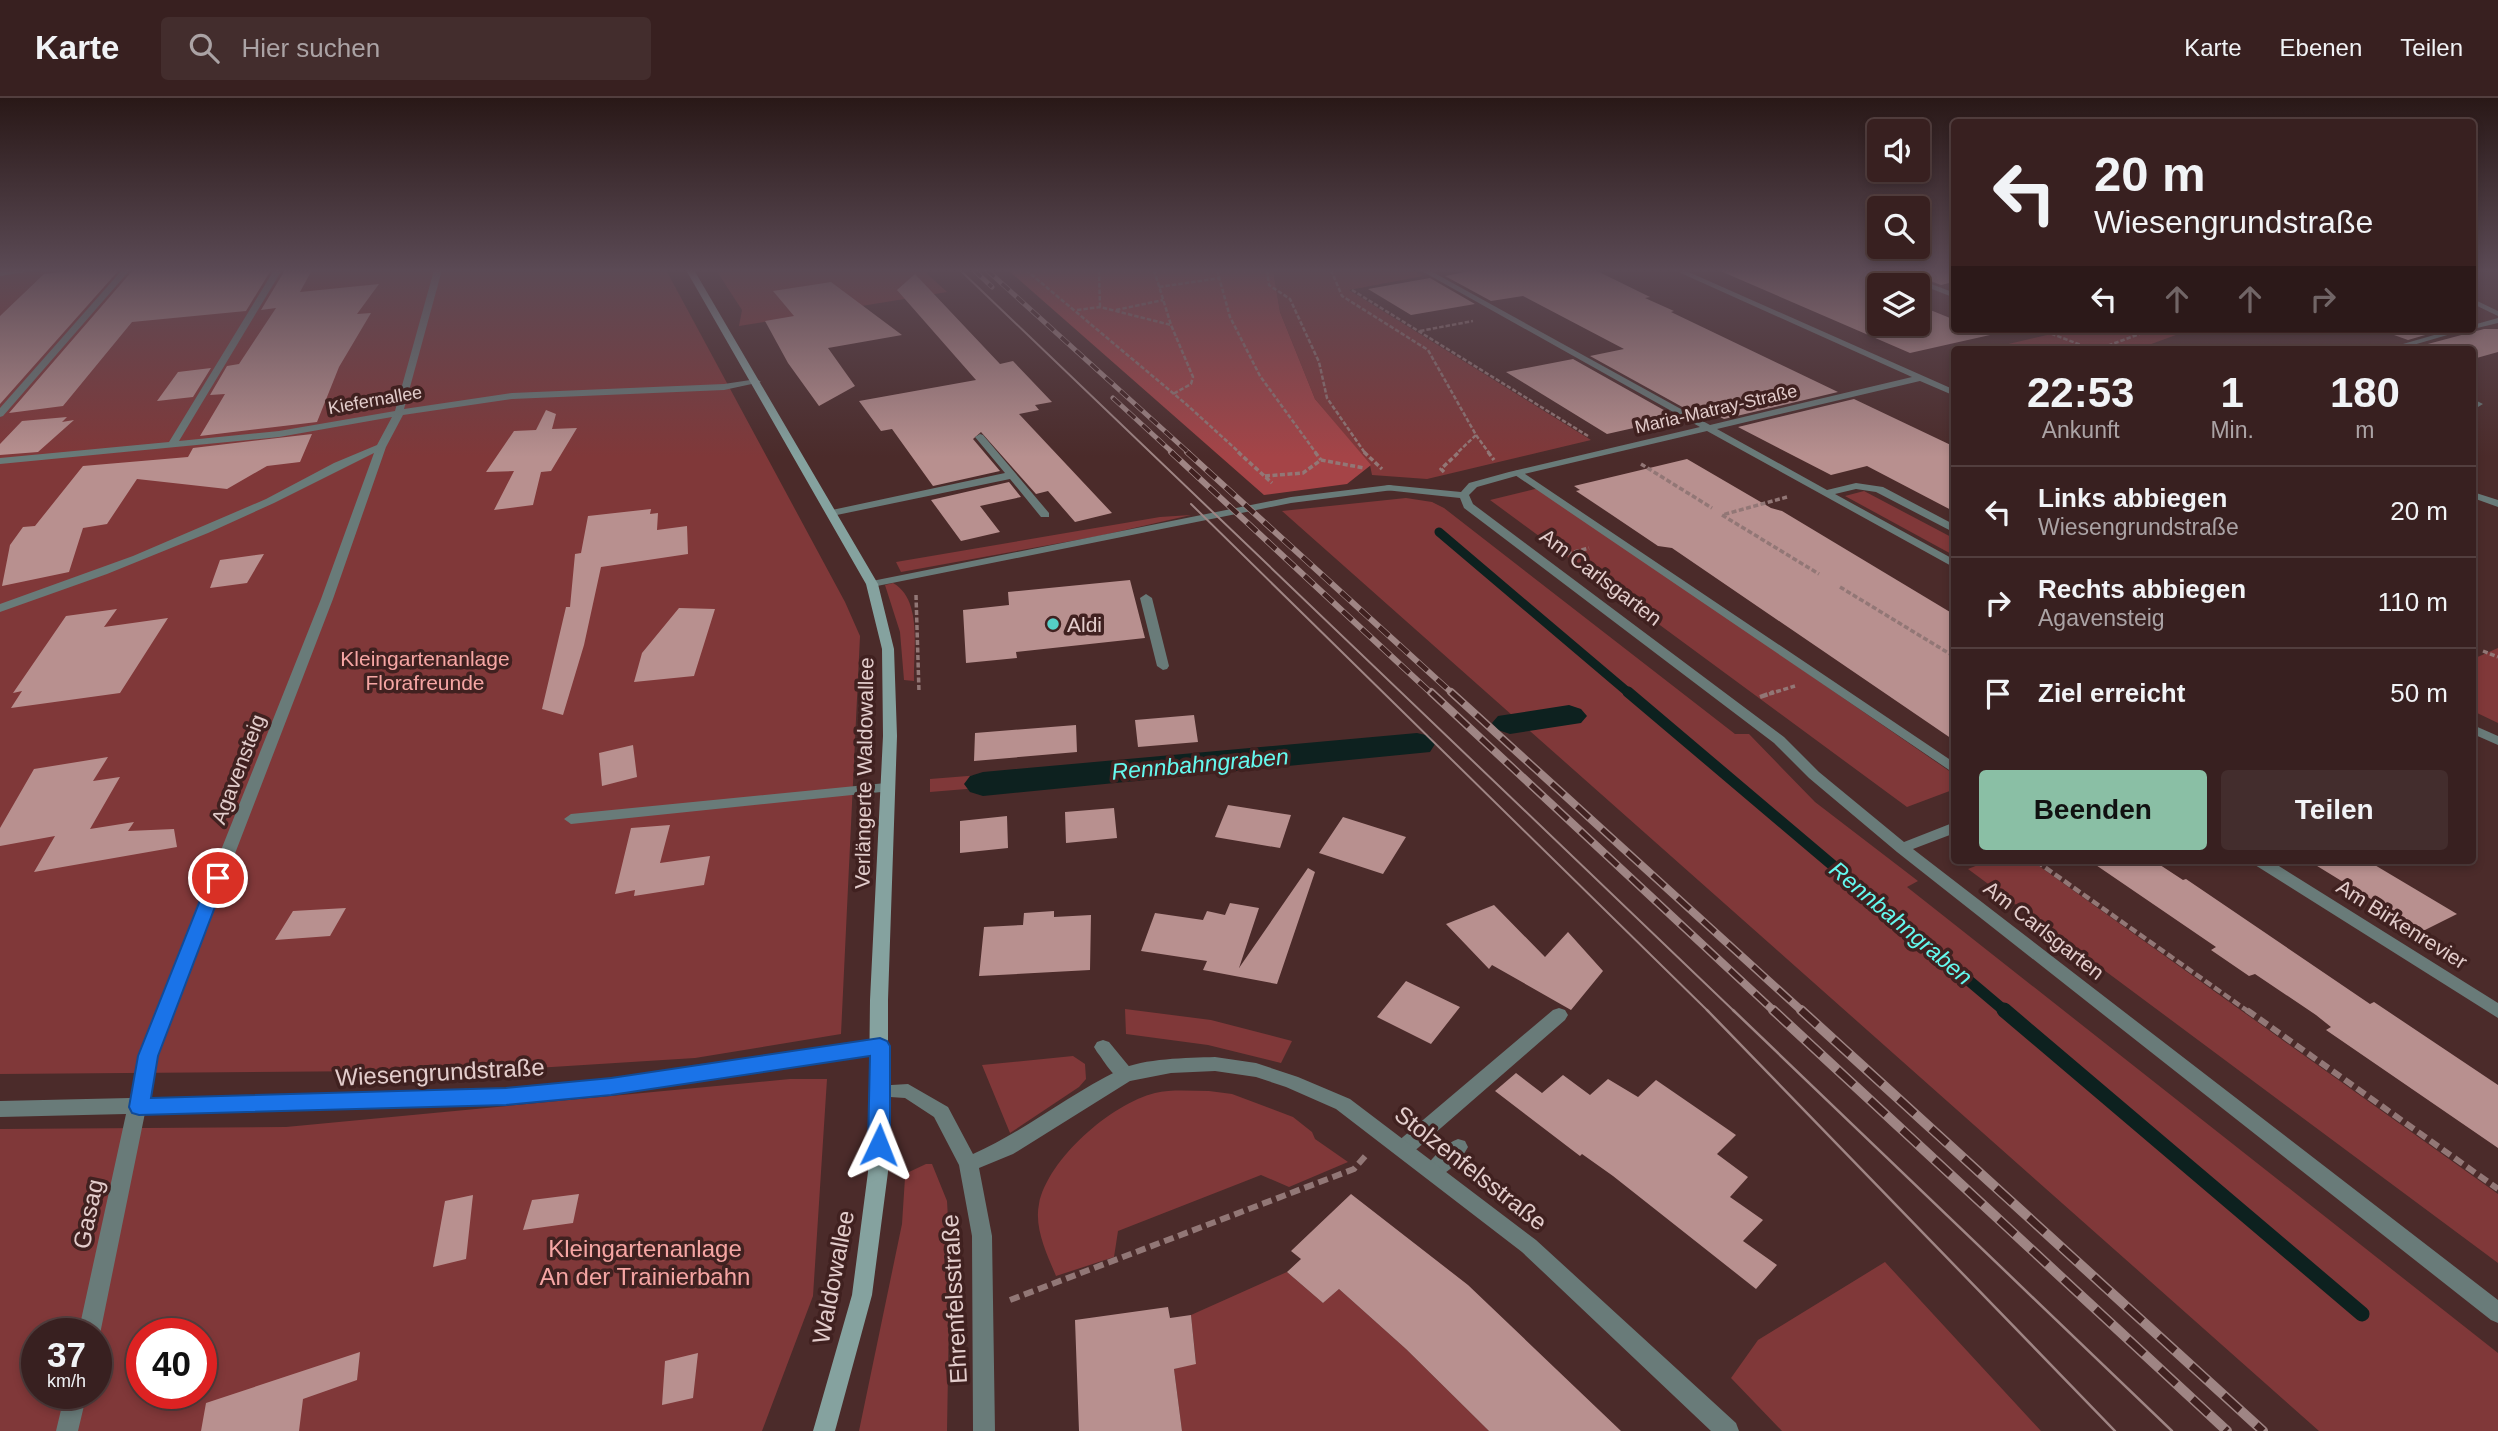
<!DOCTYPE html>
<html lang="de">
<meta charset="utf-8">
<style>
:root{--surface:#382020;--page:#432d2d;--text:#f1f3f6;--muted:#aba3a5;--line:#523e3e;--accent:#8abfa5}
body{margin:0;font-family:Helvetica,sans-serif;background:var(--page);color:var(--text);height:100vh;display:flex;flex-direction:column;font-size:26px;white-space:nowrap}
*{box-sizing:border-box;margin:0}
p{font-size:23px;color:var(--muted)}
.icon{flex:none;width:38px;height:38px;fill:none;stroke:currentColor;stroke-width:2;stroke-linecap:round;stroke-linejoin:round}
.map{position:relative;flex:1;overflow:hidden}
.drawer{position:absolute;left:1951px;top:248px;width:525px;height:518px;display:flex;flex-direction:column;background:var(--surface);border-radius:7px;box-shadow:0 4px 10px #0003,0 0 0 2px var(--line)}
.drawer>*{flex:none}
.hud{position:absolute;left:1951px;top:21px;width:525px;height:214px;border-radius:7px;box-shadow:0 4px 10px #0003,0 0 0 2px var(--line);background:#382020;color:var(--text);overflow:hidden}
.tools{position:absolute;left:1867px;top:21px;display:grid;gap:14px}
.tools a{display:grid;place-items:center;width:63px;height:63px;border-radius:7px;background:var(--surface);box-shadow:0 4px 10px #0003,0 0 0 2px var(--line);font-size:35px}
.speed{position:absolute;left:21px;top:1220px;display:flex;gap:14px;font-size:35px;font-weight:700;text-align:center}
.speed>*{display:grid;place-content:center;width:91px;height:91px;border-radius:50%;background:var(--surface);box-shadow:0 4px 10px #0003,0 0 0 2px var(--line);line-height:1}
.speed small{font-size:18px;font-weight:400}
.speed .limit{border:10px solid #d22;background:#fff;color:#111}
.pin{position:absolute;display:grid;place-items:center;width:60px;height:60px;color:#fff;margin:-30px;border:4px solid #fff;border-radius:50%;box-shadow:0 2px 7px #0007}
.me{position:absolute;width:77px;margin:-38px;rotate:2deg;stroke-linejoin:round;filter:drop-shadow(0 0 5px #0008)}
.turn{display:flex;align-items:center;gap:24px;height:147px;padding:0 28px;font-size:32px}
.turn .icon{width:91px;height:91px;stroke-width:2.5}
.turn b{display:block;font-size:49px;line-height:60px}
.lanes{display:flex;align-items:center;height:66px;padding:0 28px;background:#0003;justify-content:center;gap:35px;direction:ltr}
.lanes .off{opacity:.35}
.eta{display:flex;justify-content:space-evenly;align-items:center;height:119px;text-align:center}
.eta b{font-size:42px;font-weight:700;line-height:49px}
.primary-button{display:flex;gap:14px;margin-top:auto;padding:14px 28px}
.primary-button a{flex:1;height:80px;border-radius:7px;background:var(--accent);color:#111;font-size:28px;font-weight:700;line-height:80px;text-align:center}
.primary-button a+a{background:var(--page);color:var(--text)}
ul{padding:0;list-style:none}
li{display:flex;align-items:center;gap:21px;height:91px;padding:0 28px;border-top:2px solid var(--line)}
li div{flex:1}
li b{display:block;font-size:26px}
li em{font-style:normal}
header{display:flex;align-items:center;gap:42px;box-sizing:border-box;height:98px;padding:0 35px;background:var(--surface);border-bottom:2px solid var(--line)}
header strong{font-size:33px}
nav{display:flex;gap:38px;margin-inline-start:auto;font-size:24px}
.search{width:490px;height:63px;background:var(--page);display:flex;align-items:center;gap:18px;box-sizing:border-box;padding:0 24px;border-radius:7px;color:var(--muted);font-size:26px}
.map>svg:first-child{display:block}
</style>
<header>
<strong>Karte</strong>
<div class="search"><svg class="icon" aria-label="search" viewBox="0 0 24 24"><circle cx="10" cy="10" r="6"/><path d="M15 15l6 6"/></svg>Hier suchen</div>
<nav><a>Karte</a><a>Ebenen</a><a>Teilen</a></nav>
</header>
<div class="map">
<svg width="2498" height="1333" viewBox="0 0 2498 1333">
<rect width="100%" height="100%" fill="#4b2b2a"/>
<path fill="#803839" fill-rule="evenodd" d="M0,172H666L845,504L860,538L841,936L695,960L502,972L0,976Z
M716,172H923L947,194L739,228L742,212Z
M1273,172H1412L1423,178L1349,192L1591,342L1427,381L1372,377L1370,367L1315,301L1280,214Z
M2073,231H2192L2135,252H1983Z
M1539,390L1955,677V691L1907,709L1490,402Z
M1864,393L1955,441V458L1845,398Z
M1406,400L1432,404L1444,410L1735,636H1749L1815,704L1918,783L1907,789L2498,1255V1333H2319L1282,413Z
M1191,417L1099,438L901,474L896,464L1160,419Z
M893,485C923,502 913,552 914,583L904,582L900,534L885,487Z
M2498,550V625L2473,613V561Z
M1374,646L1385,657L930,694V681Z
M1988,763H2032L2498,1096V1165L1968,771Z
M1125,911L1211,922L1292,943L1281,965L1208,947L1126,936Z
M1073,958L1085,966L1086,981L1079,989L1010,1035L982,967Z
M790,981H827L813,1198L762,1333H0V1031L286,1029ZM37,1236H96V1295H37ZM142,1236H201V1295H142Z
M1209,993L1232,996L1293,1019L1312,1034L1315,1041L1348,1064L1289,1089L1261,1077L1118,1133L1114,1159L1056,1178C1047,1156 1034,1130 1039,1106C1048,1061 1111,1006 1155,995C1172,991 1191,993 1209,993Z
M926,1066H932L947,1103L950,1156L947,1333H859L902,1126L905,1080L909,1074Z
M1885,1164L2041,1333H1782L1731,1280L1758,1242Z
M1287,1174L1323,1205L1339,1191L1406,1251L1489,1333H1182L1174,1271L1196,1265L1191,1217Z"/>
<path fill="#a54447" d="M1008,172H1273L1280,214L1315,301L1371,367L1347,386L1264,397Z"/>
<g fill="none" stroke-linecap="round" stroke-linejoin="round">
<path stroke="#0d211f" stroke-width="9" d="M1439,434L1630,596"/>
<path stroke="#0d211f" stroke-width="11" d="M1628,594L2006,914"/>
<path stroke="#0d211f" stroke-width="15" d="M2004,912L2362,1216"/>
<path fill="#0d211f" fill-rule="evenodd" d="M1569,607L1581,611L1587,618L1581,625L1510,636L1498,632L1492,625L1498,618Z
M1417,635L1430,638L1435,646L1430,654L983,698L970,694L964,686L970,678L983,674Z"/>
</g>
<path fill="#b8908f" d="M82,172H119L0,306V218L44,176Z
M133,172H271L246,213L132,224L63,308L9,315Z
M285,172H312L300,194L379,186L357,216L371,215L339,269L317,324L200,338L225,296L210,297L227,268L239,266L276,210L261,212Z
M1475,172H1595L1650,199L1645,200L1674,213L1671,214L1838,294L1724,321L1708,313L1695,316L1590,258L1624,251L1523,198L1491,203L1445,178Z
M1718,172H1880L1915,187H1880V226H1918V207L1955,222V231H1978L1990,237L1910,255Z
M1901,172H1952L1953,184L1941,187Z
M915,176L1000,266L1013,263L1052,304L1035,307L1039,312L1019,316L1112,415L1075,424L1048,393L1036,396L981,334L973,341L1000,373L933,388L892,331L881,333L859,303L976,282L897,192Z
M1430,180L1475,206L1411,217L1368,191Z
M831,184L902,237L828,250L855,288L819,308L788,265L765,223L794,218L773,193Z
M2395,231H2446L2408,242L2394,237Z
M2484,231H2498V254L2473,261V252H2441L2424,247Z
M1573,261L1678,320L1607,336L1506,274Z
M211,270L193,299L157,303L178,274Z
M1854,301L1955,349V414L1867,368L1831,377L1738,329Z
M546,312L556,316L552,331L577,330L551,373L541,374L533,407L494,412L514,373L486,374L514,333L536,332Z
M67,319L62,324L74,322L38,354L0,357V346L22,323Z
M312,336L300,364L267,368L227,391L137,381L107,426L83,430L69,474L2,488L10,447L23,429L35,428L83,368L188,359L193,350Z
M1687,361L1771,410L1782,413L1955,517V643L1672,450L1658,448L1612,417L1576,393L1580,392L1574,388Z
M1009,384L1021,399L980,408L1000,434L961,443L931,402Z
M651,411L650,416L658,415L657,432L687,428L688,456L601,469L584,547L563,617L542,611L566,509H570L575,456L581,455L588,418Z
M264,456L247,485L210,490L220,462Z
M1130,482L1145,540L1016,554L1017,560L966,565L963,512L1009,507L1008,494Z
M679,510L715,511L694,578L634,584L642,555Z
M117,511L104,529L168,520L120,595L11,610L22,593L13,595L66,518Z
M1194,617L1198,644L1138,649L1135,622Z
M1076,627L1077,654L974,663L975,635Z
M633,647L637,679L602,688L599,655Z
M108,659L93,683L120,679L90,731L134,724L128,733L174,731L177,749L34,774L55,738L0,748V730L34,671Z
M1228,707L1291,717L1280,750L1215,739Z
M1114,710L1117,740L1066,745L1065,714Z
M1007,718L1008,750L960,755V723Z
M1343,719L1406,739L1383,776L1319,755Z
M670,727L660,765L710,758L704,787L634,798L635,792L615,796L631,730Z
M2090,763H2154L2183,782L2186,781L2370,906L2374,904L2498,987V1050L2326,932L2331,929L2316,917L2255,876L2249,878L2211,852L2216,849Z
M2309,763H2368L2457,816L2423,833Z
M1308,770L1315,774L1277,886L1203,872L1207,863L1141,853L1155,815L1203,822L1207,813L1225,817L1230,805L1259,810L1239,870Z
M1494,807L1545,859L1568,834L1603,873L1571,912L1492,867L1489,871L1446,826Z
M346,810L330,838L275,842L293,813Z
M1054,813V819L1091,817L1090,872L979,878L984,829L1023,827L1024,815Z
M1406,883L1460,909L1431,946L1377,919Z
M1516,975L1542,995L1563,977L1590,997L1608,981L1638,999L1656,982L1736,1037L1717,1056L1748,1079L1730,1099L1763,1122L1743,1143L1777,1167L1756,1191L1613,1078L1582,1056L1580,1058L1495,993Z
M579,1096L573,1125L523,1132L532,1102Z
M1351,1096L1468,1187L1621,1333H1489L1406,1251L1339,1191L1323,1205L1287,1174L1301,1161L1291,1153Z
M473,1097L466,1161L433,1169L445,1103Z
M1168,1209L1170,1220L1191,1217L1196,1266L1174,1271L1182,1333H1079L1075,1222Z
M360,1254L357,1282L303,1301L299,1333H201L206,1305Z
M698,1255L693,1300L662,1307L665,1263Z"/>
<g fill="none" stroke-linecap="round" stroke-linejoin="round">
<path stroke="#927776" stroke-width="2.5" stroke-dasharray="4.5 2" stroke-linecap="butt" d="M1026,172L1186,306L1240,355
M1099,172L1100,209
M1154,172L1171,227L1193,279L1191,286L1173,296
M1217,172L1230,219L1260,278L1316,355
M1267,172L1269,187L1290,201L1319,264L1327,300L1365,355
M1331,172L1342,198L1428,252L1476,337L1457,355
M1159,189L1220,180
M1352,192L1588,338
M1077,212L1100,209L1171,227
M1116,212L1163,202
M2039,231L2094,252
M1420,233L1473,223
M2096,252L2153,231
M1476,337L1489,355"/>
<path stroke="#927776" stroke-width="3.5" stroke-dasharray="5 2.5" stroke-linecap="butt" d="M1238,354L1272,385
M1315,354L1321,362
M1364,354L1382,371
M1488,354L1494,362
M1641,366L1712,410
M1444,374L1441,371L1459,354
M1265,378L1303,375L1321,362L1364,370
M1787,399L1722,417L1819,476
M1567,456L1589,450
M1840,489L1955,559
M916,497L919,594
M2483,553L2498,559
M1769,596L1795,588"/>
<path stroke="#927776" stroke-width="4.5" stroke-dasharray="8 3.5" stroke-linecap="butt" d="M1760,599L1774,594
M2036,763L2249,914"/>
<path stroke="#927776" stroke-width="6" stroke-dasharray="10 5" stroke-linecap="butt" d="M2247,912L2498,1091
M1010,1202L1354,1071L1368,1055"/>
<path fill="#697b79" fill-rule="evenodd" d="M15,172H38L0,178V174Z
M122,172H130L3,318L0,319V310Z
M274,172H282L179,343L279,333L395,313L434,172H442L404,311L512,295L724,286L757,281L761,284L724,292L512,301L403,317L386,349L333,501L157,958L148,1000L507,992L740,964L880,941L886,943L889,948L886,953L880,955L740,978L507,1006L145,1015L100,1236L96,1243V1236H78L126,1016L0,1019V1003L130,1000L139,958L321,501L374,355L274,405L208,435L107,476L0,514V506L133,458L266,401L334,365L377,347L392,319L279,339L0,366V360L169,344Z
M2473,301L2483,306L2478,309L2473,307Z
M1519,372L1955,665V676L1515,377V373Z
M1389,387L1393,388V392L1291,405L872,489L866,486L872,483L1291,399Z
M1146,496L1152,500L1169,568L1167,571L1163,572L1157,568L1140,500Z
M886,685L891,687L893,690L891,693L571,726L564,721L571,716Z
M1559,910L1565,912L1568,917L1565,922L1411,1056L1404,1058L1397,1056L1394,1050L1397,1044L1553,912Z
M1103,942L1109,944L1132,972L1135,977L1132,982C1116,987 1106,965 1097,954L1094,949L1097,944Z
M1458,1041L1465,1043L1468,1049C1461,1062 1442,1084 1427,1079L1424,1073C1430,1061 1446,1045 1458,1041Z
M65,1295H87L78,1333H56Z"/>
<path fill="#697b79" fill-rule="evenodd" d="M1420,172H1429L1710,327L1912,279L1674,172H1684L1955,292V298L1920,283L1717,331L1827,392L1856,385L1883,389L1955,427V435L1876,394L1856,391L1835,396L1955,462V470L1707,333L1516,378L1477,389L1469,397L1473,406L1784,639L1819,674L1904,744L1955,724V735L1913,751L2498,1202V1225L2491,1222L1897,754L1809,680L1774,645L1464,410L1460,400L1385,392V388L1389,387L1461,394L1469,385L1509,374L1700,329Z
M1883,172H1894L1955,195V200Z
M2473,201L2498,213V218L2473,206Z
M2498,220V225L2473,231H2471L2473,227Z
M2455,231H2468L2396,252H2382Z
M980,336L983,337L1049,415V419H1041L1010,381L832,418L827,415L832,412L1005,375L975,339Z
M2473,394L2498,402V409L2473,400Z
M2473,627L2498,638V647L2473,636Z
M2252,763H2271L2498,905V920L2255,767Z
M1215,959L1256,965L1298,979L1350,1001L1536,1142L1736,1325L1739,1333H1711L1522,1154L1336,1011L1286,989L1256,979L1215,973L1171,975L1130,983L1013,1056L979,1070L992,1138L995,1333H973L972,1138L959,1067L934,1019L905,1000L875,998L872,993L875,988L908,986L948,1009L973,1056C1025,1033 1068,997 1119,972C1144,960 1187,960 1215,959Z"/>
<path fill="#85a29f" fill-rule="evenodd" d="M686,172H694L878,486L894,551L897,638L888,902V1074L872,1197L835,1333H813L852,1197L868,1074L870,902L883,638L882,551L866,486Z"/>
<path stroke="#9f8584" stroke-width="2" d="M960,172L1735,914
M1191,406L1709,914"/>
<path stroke="#9f8584" stroke-width="2.5" d="M1707,912L2115,1333
M1733,912L2172,1333"/>
<defs>
<path id="rail-far3" d="M974,172L992,189
M987,172L1189,355
M1113,300L1173,355"/>
<path id="rail-far2" d="M1171,354L1432,596
M1187,354L1453,596"/>
<path id="rail-far1" d="M1431,594L1775,914
M1451,594L1803,914"/>
<path id="rail" d="M1773,912L2227,1333
M1801,912L2263,1333"/>
</defs>
<use href="#rail-far3" stroke="#9f8584" stroke-width="5"/>
<use href="#rail-far2" stroke="#9f8584" stroke-width="6"/>
<use href="#rail-far1" stroke="#9f8584" stroke-width="8"/>
<use href="#rail" stroke="#9f8584" stroke-width="10"/>
<use href="#rail-far3" stroke="#402120" stroke-width="3.5" stroke-dasharray="10" stroke-linecap="butt"/>
<use href="#rail-far2" stroke="#402120" stroke-width="4.5" stroke-dasharray="13" stroke-linecap="butt"/>
<use href="#rail-far1" stroke="#402120" stroke-width="5" stroke-dasharray="17" stroke-linecap="butt"/>
<use href="#rail" stroke="#402120" stroke-width="7" stroke-dasharray="22" stroke-linecap="butt"/>
</g>
<linearGradient id="sky" x2="0" y2="1"><stop stop-color="#291817"/><stop offset="0.48" stop-color="#5b4a55"/><stop offset="1" stop-color="#5b4a55" stop-opacity="0"/></linearGradient>
<rect width="2498" height="359" fill="url(#sky)"/>
<path fill="#1a73e8" stroke="#114b97" stroke-width="2" d="M218,774L226,780L158,958L151,1000L506,990L611,980L880,940L887,943L890,948V1047L887,1053L879,1056L872,1053L868,1047L870,958L611,997L506,1007L139,1017L132,1015L129,1009L138,958L209,780Z"/>
<circle fill="#55cec6" stroke="#402120" stroke-width="2.5" cx="1053" cy="526" r="7"/>
<g text-anchor="middle" dominant-baseline="central" stroke-width="7" stroke-linejoin="round" paint-order="stroke">
<g font-size="18" fill="#e3cdcc" stroke="#402120">
<text transform="translate(375 302) rotate(-10)">Kiefernallee</text>
<text transform="translate(1716 311) rotate(-13)">Maria-Matray-Straße</text>
</g>
<g font-size="21" fill="#e3cdcc" stroke="#402120">
<text transform="translate(1601 479) rotate(37)">Am Carlsgarten</text>
<text transform="translate(238 671) rotate(-69)">Agavensteig</text>
<text transform="translate(864 675) rotate(-89)">Verlängerte Waldowallee</text>
<text transform="translate(2402 826) rotate(32)">Am Birkenrevier</text>
<text transform="translate(2044 832) rotate(38)">Am Carlsgarten</text>
</g>
<g font-size="21" fill="#e3cdcc" stroke="#402120" text-anchor="start">
<text x="1067" y="526">Aldi</text>
</g>
<g font-size="21" fill="#f6a6a4" stroke="#402120">
<text x="425" y="560">Kleingartenanlage<tspan x="425" dy="24">Florafreunde</tspan></text>
</g>
<g font-size="23" font-style="italic" fill="#64f9ef" stroke="#402120">
<text transform="translate(1200 666) rotate(-5)">Rennbahngraben</text>
<text transform="translate(1901 825) rotate(40)">Rennbahngraben</text>
</g>
<g font-size="24" fill="#e3cdcc" stroke="#402120">
<text transform="translate(440 974) rotate(-3)">Wiesengrundstraße</text>
<text transform="translate(1471 1070) rotate(38)">Stolzenfelsstraße</text>
<text transform="translate(88 1116) rotate(-78)">Gasag</text>
<text transform="translate(833 1179) rotate(-79)">Waldowallee</text>
<text transform="translate(954 1201) rotate(-93)">Ehrenfelsstraße</text>
</g>
<g font-size="24" fill="#f6a6a4" stroke="#402120">
<text x="645" y="1150">Kleingartenanlage<tspan x="645" dy="28">An der Trainierbahn</tspan></text>
</g>
</g>
</svg>
<div class="tools">
<a><svg class="icon" aria-label="sound" viewBox="0 0 24 24"><path d="M4 9h4l5-4v14l-5-4H4zM17 9q2 3 0 6"/></svg></a>
<a><svg class="icon" aria-label="search" viewBox="0 0 24 24"><circle cx="10" cy="10" r="6"/><path d="M15 15l6 6"/></svg></a>
<a><svg class="icon" aria-label="layers" viewBox="0 0 24 24"><path d="M12 4l9 5-9 5-9-5zM3 14l9 5 9-5"/></svg></a>
</div>
<div class="speed"><div>37<small>km/h</small></div><div class="limit">40</div></div>
<div class="pin" style="left:218px;top:780px;background:#d93025"><svg class="icon" aria-label="arrive" viewBox="0 0 24 24"><path d="M6 21V4h12l-3 4 3 4H6"/></svg></div>
<svg class="me" style="left:879px;top:1047px" viewBox="-20 -20 40 40"><path d="M0-17L14 15 0 8-14 15z" fill="#1a73e8" stroke="#fff" stroke-width="4"/></svg>
<div class="hud">
<div class="turn"><svg class="icon" aria-label="left" viewBox="0 0 24 24"><path d="M17 20v-9H6M10 6l-5 5 5 5"/></svg><div><b>20 m</b>Wiesengrundstraße</div></div>
<div class="lanes"><svg class="icon" aria-label="left" viewBox="0 0 24 24"><path d="M17 20v-9H6M10 6l-5 5 5 5"/></svg><svg class="icon off" aria-label="ahead" viewBox="0 0 24 24"><path d="M12 20V5M6 11l6-6 6 6"/></svg><svg class="icon off" aria-label="ahead" viewBox="0 0 24 24"><path d="M12 20V5M6 11l6-6 6 6"/></svg><svg class="icon off" aria-label="right" viewBox="0 0 24 24"><path d="M7 20v-9h11M14 6l5 5-5 5"/></svg></div>
</div>
<section class="drawer">
<div class="eta">
<div><b>22:53</b><p>Ankunft</p></div>
<div><b>1</b><p>Min.</p></div>
<div><b>180</b><p>m</p></div>
</div>
<ul>
<li><svg class="icon" aria-label="left" viewBox="0 0 24 24"><path d="M17 20v-9H6M10 6l-5 5 5 5"/></svg><div><b>Links abbiegen</b><p>Wiesengrundstraße</p></div><em>20 m</em></li>
<li><svg class="icon" aria-label="right" viewBox="0 0 24 24"><path d="M7 20v-9h11M14 6l5 5-5 5"/></svg><div><b>Rechts abbiegen</b><p>Agavensteig</p></div><em>110 m</em></li>
<li><svg class="icon" aria-label="arrive" viewBox="0 0 24 24"><path d="M6 21V4h12l-3 4 3 4H6"/></svg><div><b>Ziel erreicht</b></div><em>50 m</em></li>
</ul>
<div class="primary-button"><a>Beenden</a><a>Teilen</a></div>
</section>
</div>
